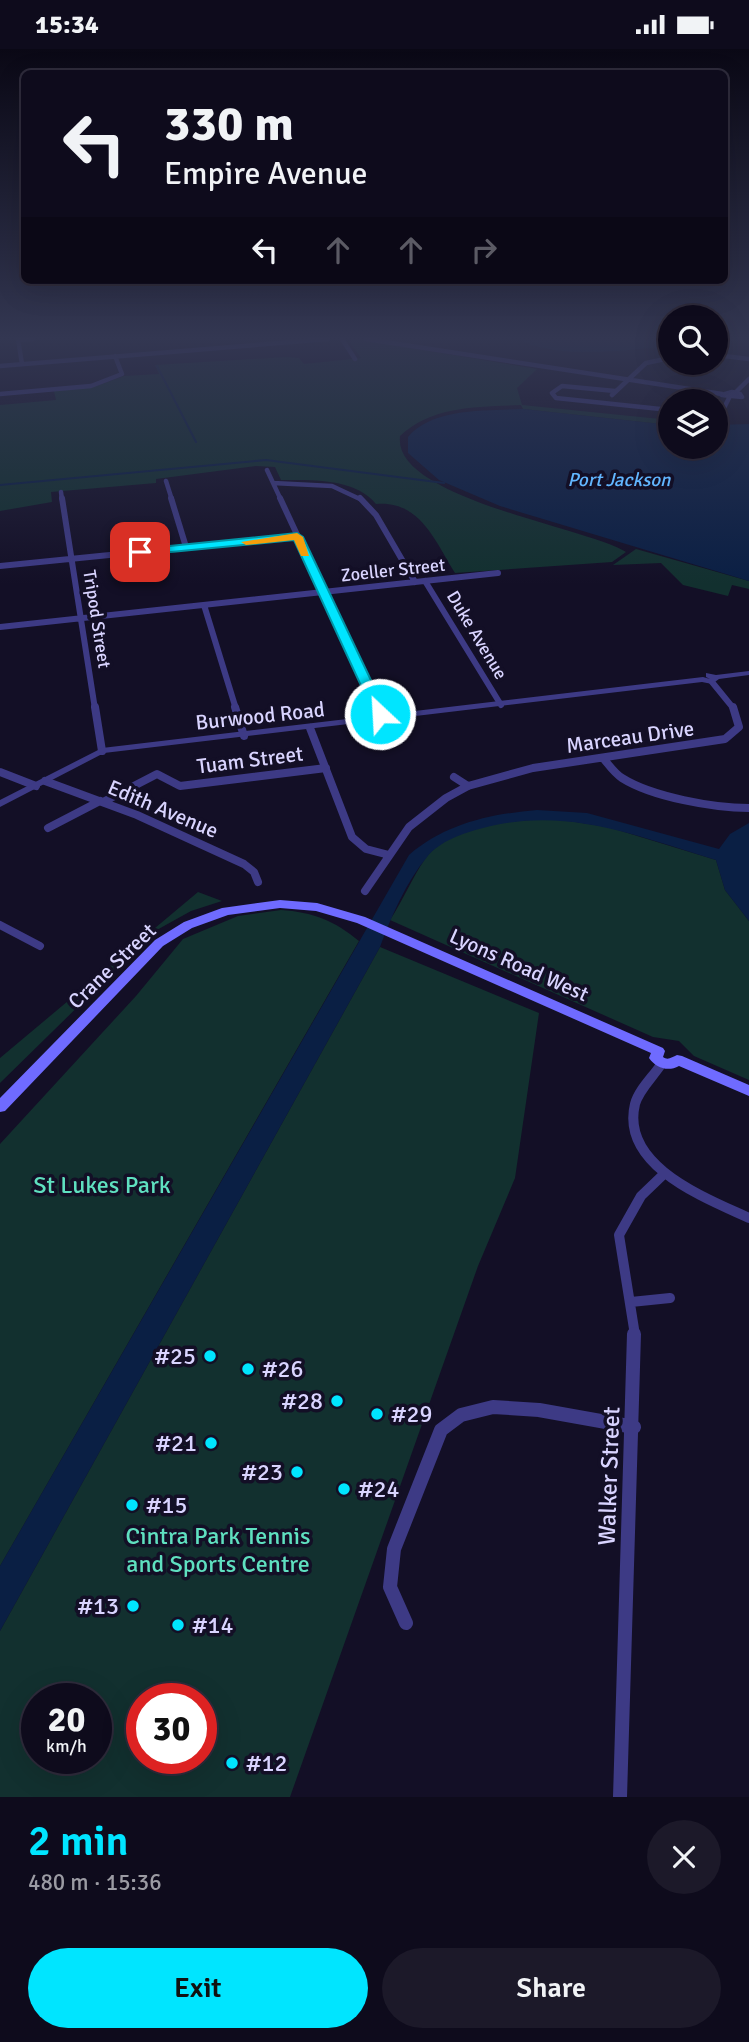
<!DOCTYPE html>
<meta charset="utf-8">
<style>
:root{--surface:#0e0b1c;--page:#1c1929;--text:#f1f3f6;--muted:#9b9ba3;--line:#2e2b3b;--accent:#00e5ff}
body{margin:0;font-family:Signika,sans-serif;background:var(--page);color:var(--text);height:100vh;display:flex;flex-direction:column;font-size:26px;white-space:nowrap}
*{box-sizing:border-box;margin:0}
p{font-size:23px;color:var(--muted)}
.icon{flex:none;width:38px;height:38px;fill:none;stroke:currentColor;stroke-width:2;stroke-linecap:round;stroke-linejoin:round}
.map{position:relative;height:1748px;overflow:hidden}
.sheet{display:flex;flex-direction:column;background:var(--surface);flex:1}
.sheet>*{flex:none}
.guide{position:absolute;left:21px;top:21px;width:707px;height:214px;border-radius:10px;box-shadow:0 7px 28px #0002,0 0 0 2px var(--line);background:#0e0b1c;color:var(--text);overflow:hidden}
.buttons{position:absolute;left:658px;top:256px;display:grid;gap:14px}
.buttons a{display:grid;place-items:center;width:70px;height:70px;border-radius:50%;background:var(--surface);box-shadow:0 7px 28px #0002,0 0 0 2px var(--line);font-size:35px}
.speed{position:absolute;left:21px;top:1634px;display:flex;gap:14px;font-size:35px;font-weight:700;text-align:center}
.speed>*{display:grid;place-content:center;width:91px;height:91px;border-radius:50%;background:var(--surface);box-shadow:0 7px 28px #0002,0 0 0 2px var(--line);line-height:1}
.speed small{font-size:18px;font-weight:400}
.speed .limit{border:10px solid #d22;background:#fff;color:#111}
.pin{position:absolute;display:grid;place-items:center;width:60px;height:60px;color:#fff;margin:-30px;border-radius:14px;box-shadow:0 4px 10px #0006}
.me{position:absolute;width:77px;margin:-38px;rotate:335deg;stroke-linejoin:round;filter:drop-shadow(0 0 5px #0008)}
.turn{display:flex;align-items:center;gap:24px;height:147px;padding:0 28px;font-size:32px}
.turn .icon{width:91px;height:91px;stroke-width:2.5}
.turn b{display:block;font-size:49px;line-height:60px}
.lanes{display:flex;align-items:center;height:66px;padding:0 28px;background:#0003;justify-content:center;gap:35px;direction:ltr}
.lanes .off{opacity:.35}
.round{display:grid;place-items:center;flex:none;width:74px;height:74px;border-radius:37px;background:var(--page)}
.overview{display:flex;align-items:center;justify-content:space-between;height:119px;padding:0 28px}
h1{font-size:42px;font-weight:600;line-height:52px;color:var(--accent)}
.cta{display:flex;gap:14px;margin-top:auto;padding:14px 28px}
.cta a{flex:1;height:80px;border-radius:42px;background:var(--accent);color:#111;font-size:28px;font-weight:600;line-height:80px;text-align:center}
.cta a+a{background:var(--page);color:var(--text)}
.status{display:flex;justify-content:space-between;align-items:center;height:49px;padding:0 35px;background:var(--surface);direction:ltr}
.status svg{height:19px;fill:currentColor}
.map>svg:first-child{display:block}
</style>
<div class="status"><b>15:34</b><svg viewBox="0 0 49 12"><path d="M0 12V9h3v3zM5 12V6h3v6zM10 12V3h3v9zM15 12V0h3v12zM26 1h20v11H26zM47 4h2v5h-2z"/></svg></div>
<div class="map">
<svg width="749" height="1748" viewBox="0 0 749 1748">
<rect width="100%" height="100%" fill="#130f26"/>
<path fill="#12302f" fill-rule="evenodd" d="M356,290L537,320L517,339L522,356L670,371V376L523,360L521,356C479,358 433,356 400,387C392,449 585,478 626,503L612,513L455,524C435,492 420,451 376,455C355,429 312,431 281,431L275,418L256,417L156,430V434L51,443L52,453L0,462V356L56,351L54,342L94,338L124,327L159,325L155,316L286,308L299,309L304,315L361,309L349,292Z
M636,500L749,532V540L732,536L728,547L683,536L661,514L613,516Z
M556,770L608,778L716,811L725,841L749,872V1031L694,1007L679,992L653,988L390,871C403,851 412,829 425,810C452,774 515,771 556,770Z
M198,843L222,852L191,862L155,882L0,1034V1009Z
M281,861C313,863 335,872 359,892L0,1517V1095L136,947L183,890L238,867Z
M380,898L539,964L515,1129L478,1217L290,1748H0V1582ZM37,1650H96V1710H37ZM142,1650H201V1710H142Z"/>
<path fill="#0a1f44" d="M517,290H670V297C620,301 565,312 517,290Z
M523,360L670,376V397H716V376L749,375V532L500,457L439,431L408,404V388C433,358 488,362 523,360Z
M537,761L587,764L719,800L730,785L749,774V872L725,841L716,811C636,787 567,757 483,779C463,784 440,792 427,808C406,833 391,868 380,898L0,1582V1517L409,806C445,775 490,765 537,761Z"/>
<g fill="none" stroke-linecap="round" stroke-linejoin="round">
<path stroke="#0a1f44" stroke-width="2" d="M157,317L196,393
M0,436L266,411L444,434"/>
<path stroke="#3d3a85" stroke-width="4.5" d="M18,290L22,315
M342,290L355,310
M366,290L722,345
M18,291L33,290
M716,306L749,310
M0,317L328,290
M615,342L562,337L552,344L556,349L670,361
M732,343L740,345L742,348L722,346Z
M735,344L749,330
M0,345L91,337L122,325L115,307
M612,346L646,314L670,309
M716,361H723L729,349
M267,421L281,451
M166,432L172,451
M273,434L332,437L362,451
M61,443L62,451"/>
<path stroke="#3d3a85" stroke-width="6" d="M62,449L95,660
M171,449L186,498
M280,449L378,660
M360,449L376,466L415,533
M0,517L297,487
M425,532L501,656
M204,556L236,660
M0,578L498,524
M712,633L734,660"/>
<path stroke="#3d3a85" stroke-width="8" d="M95,658L102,702
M235,658L244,687
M377,658L383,671
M310,679L352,788L366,800L389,806
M603,709C609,716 614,724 622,729C652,748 714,759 749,759
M0,723L36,737
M454,728L468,737
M45,732L137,766L244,815L254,823L258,833
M103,753L157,725L180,737L326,719
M48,779L100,752
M365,842L409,778L446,749L468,737L533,719L725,690L739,678L733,658
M0,876L40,897"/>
<path stroke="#3d3a85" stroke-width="10" d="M662,1014C654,1027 639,1040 635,1055C620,1117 706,1149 749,1169
M631,1253L670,1249
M635,1286L619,1186L641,1147L665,1124"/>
<path stroke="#3d3a85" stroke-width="14" d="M406,1574L390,1538L394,1500L441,1381L461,1366L493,1358L539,1361L634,1378
M620,1748L634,1285"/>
<path fill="#3d3a85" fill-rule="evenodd" d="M749,622V626L719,630L712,635L702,633L104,704L0,758V751L102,699L703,628L710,630L706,628V624L716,626Z"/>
<path fill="#6f6bff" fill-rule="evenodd" d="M280,851L317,854L365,868L663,999L665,1002L663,1008C668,1012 672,1008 677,1006L682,1007L749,1036V1047L679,1017C668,1023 656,1019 649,1009L651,1004L357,874L316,862L280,859L228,866L192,879L163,897L5,1062L0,1063V1049L155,891L184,873L222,859Z"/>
</g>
<linearGradient id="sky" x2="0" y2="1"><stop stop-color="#0a0815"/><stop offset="0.54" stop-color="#333752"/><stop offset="1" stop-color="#333752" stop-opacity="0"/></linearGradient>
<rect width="749" height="535" fill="url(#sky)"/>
<path fill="#00e5ff" stroke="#0095a6" stroke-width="2" d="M297,484L303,488L387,665L385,668L374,665L294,491L140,506L135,503L140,500Z"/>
<path fill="#f59e0b" d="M297,484L303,488L309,507H301L294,491L246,496L241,493Z"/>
<g fill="#00e5ff" stroke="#130f26" stroke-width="2.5">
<circle cx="210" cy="1307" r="7"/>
<circle cx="248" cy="1320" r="7"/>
<circle cx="337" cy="1352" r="7"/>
<circle cx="377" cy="1365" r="7"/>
<circle cx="211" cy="1394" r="7"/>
<circle cx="297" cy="1423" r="7"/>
<circle cx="344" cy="1440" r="7"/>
<circle cx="132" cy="1456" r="7"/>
<circle cx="133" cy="1557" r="7"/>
<circle cx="178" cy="1576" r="7"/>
<circle cx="232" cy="1714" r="7"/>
</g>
<g text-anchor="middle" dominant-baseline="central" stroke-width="7" stroke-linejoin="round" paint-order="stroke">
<g font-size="18" fill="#d9d4ff" stroke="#130f26">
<text transform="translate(393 521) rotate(-6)">Zoeller Street</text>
<text transform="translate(97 570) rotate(81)">Tripod Street</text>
<text transform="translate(477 586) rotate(59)">Duke Avenue</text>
</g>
<g font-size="19" font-style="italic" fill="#62b6ff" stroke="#130f26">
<text x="619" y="431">Port Jackson</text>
</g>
<g font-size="21" fill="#d9d4ff" stroke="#130f26">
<text transform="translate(260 667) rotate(-6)">Burwood Road</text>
<text transform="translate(630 688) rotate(-8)">Marceau Drive</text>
<text transform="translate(250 711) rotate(-7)">Tuam Street</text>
<text transform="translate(163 760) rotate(23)">Edith Avenue</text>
<text transform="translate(519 916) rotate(24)">Lyons Road West</text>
<text transform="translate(112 917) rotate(-44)">Crane Street</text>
</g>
<g font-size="24" fill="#5fe0c0" stroke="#130f26">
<text x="102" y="1136">St Lukes Park</text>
<text x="218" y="1487">Cintra Park Tennis<tspan x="218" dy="28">and Sports Centre</tspan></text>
</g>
<g font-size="24" fill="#d9d4ff" stroke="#130f26" text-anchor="start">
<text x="196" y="1307" text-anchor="end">#25</text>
<text x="262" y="1320">#26</text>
<text x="323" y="1352" text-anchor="end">#28</text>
<text x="391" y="1365">#29</text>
<text x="197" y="1394" text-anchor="end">#21</text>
<text x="283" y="1423" text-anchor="end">#23</text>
<text x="358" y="1440">#24</text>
<text x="146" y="1456">#15</text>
<text x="119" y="1557" text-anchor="end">#13</text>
<text x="192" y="1576">#14</text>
<text x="246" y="1714">#12</text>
</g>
<g font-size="24" fill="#d9d4ff" stroke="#130f26">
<text transform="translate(609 1427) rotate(-88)">Walker Street</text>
</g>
</g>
</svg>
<div class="buttons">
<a><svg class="icon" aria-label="search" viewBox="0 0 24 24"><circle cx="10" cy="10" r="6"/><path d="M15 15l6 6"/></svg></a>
<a><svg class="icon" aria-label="layers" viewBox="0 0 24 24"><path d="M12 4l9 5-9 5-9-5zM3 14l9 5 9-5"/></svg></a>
</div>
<div class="speed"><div>20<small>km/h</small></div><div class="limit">30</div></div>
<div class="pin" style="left:140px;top:503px;background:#d93025"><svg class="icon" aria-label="arrive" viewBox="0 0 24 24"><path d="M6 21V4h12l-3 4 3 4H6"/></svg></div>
<svg class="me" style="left:380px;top:665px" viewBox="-20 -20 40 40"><circle r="17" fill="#00e5ff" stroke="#fff" stroke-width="3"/><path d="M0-11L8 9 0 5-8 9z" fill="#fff"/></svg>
<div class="guide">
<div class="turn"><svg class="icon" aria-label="left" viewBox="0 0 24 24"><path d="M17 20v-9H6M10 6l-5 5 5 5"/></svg><div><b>330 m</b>Empire Avenue</div></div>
<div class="lanes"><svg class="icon" aria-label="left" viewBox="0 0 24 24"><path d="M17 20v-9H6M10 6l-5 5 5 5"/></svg><svg class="icon off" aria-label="ahead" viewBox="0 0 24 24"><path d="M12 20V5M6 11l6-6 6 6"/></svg><svg class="icon off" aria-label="ahead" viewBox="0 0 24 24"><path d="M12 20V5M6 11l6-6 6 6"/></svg><svg class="icon off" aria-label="right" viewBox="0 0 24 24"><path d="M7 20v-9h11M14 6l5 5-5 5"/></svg></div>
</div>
</div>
<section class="sheet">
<div class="overview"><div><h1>2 min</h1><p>480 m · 15:36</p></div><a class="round"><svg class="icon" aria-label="close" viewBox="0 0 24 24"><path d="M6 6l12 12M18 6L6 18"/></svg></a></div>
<div class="cta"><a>Exit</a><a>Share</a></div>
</section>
